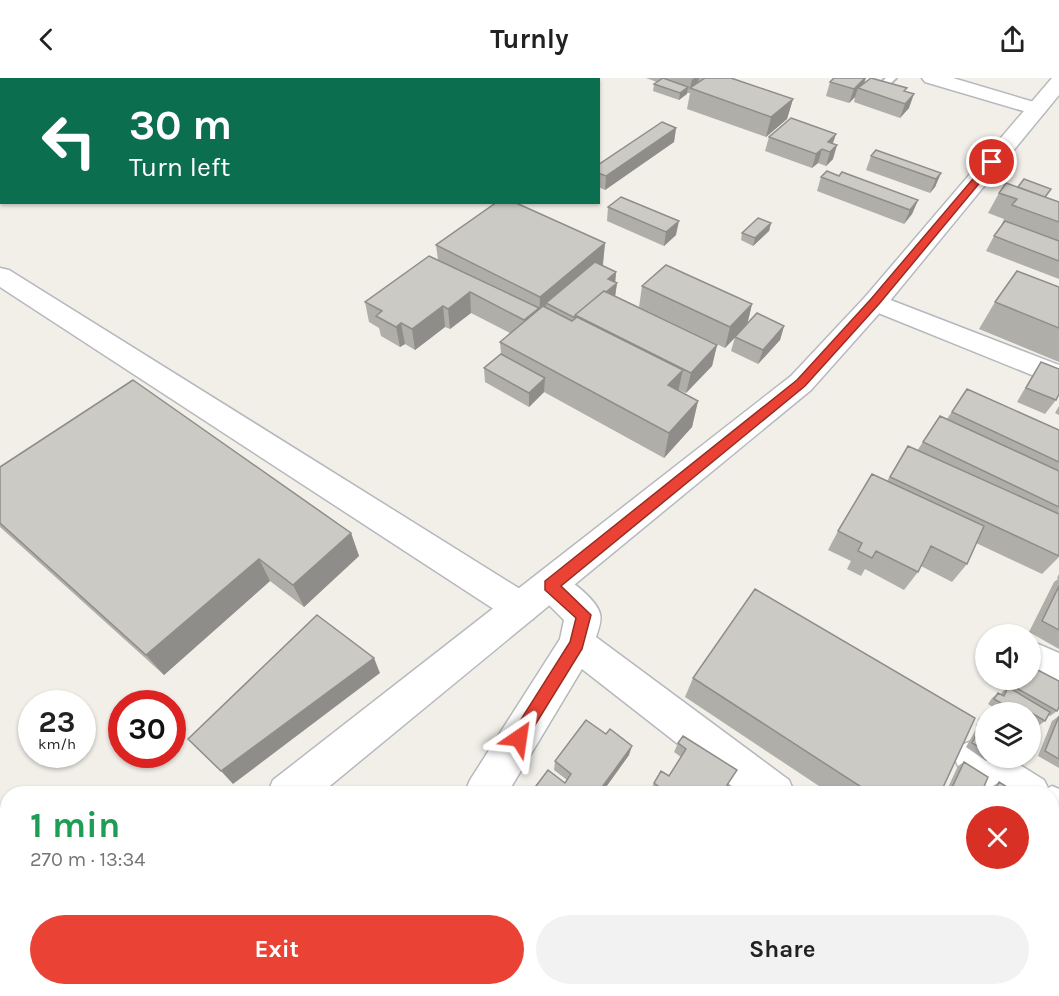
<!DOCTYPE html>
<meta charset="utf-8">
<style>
:root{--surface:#fff;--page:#f2f2f2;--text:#222;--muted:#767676;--accent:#ea4335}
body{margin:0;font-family:Karla,sans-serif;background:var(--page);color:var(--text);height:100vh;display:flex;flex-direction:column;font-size:22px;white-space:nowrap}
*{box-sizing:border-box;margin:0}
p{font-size:20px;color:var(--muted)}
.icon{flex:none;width:33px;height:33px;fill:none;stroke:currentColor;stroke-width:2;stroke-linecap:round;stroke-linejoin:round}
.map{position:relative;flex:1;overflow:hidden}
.side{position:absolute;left:0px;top:708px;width:1059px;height:210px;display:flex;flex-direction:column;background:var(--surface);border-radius:24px 24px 0 0;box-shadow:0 2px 4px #0004}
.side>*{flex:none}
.top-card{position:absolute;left:0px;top:0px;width:600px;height:126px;box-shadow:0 2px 4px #0004;background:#0b6e4f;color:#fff;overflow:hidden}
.controls{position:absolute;left:975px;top:546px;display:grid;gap:12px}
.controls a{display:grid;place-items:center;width:66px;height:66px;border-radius:50%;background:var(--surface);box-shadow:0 2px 4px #0004;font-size:30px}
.speed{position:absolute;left:18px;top:612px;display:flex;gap:12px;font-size:30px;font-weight:700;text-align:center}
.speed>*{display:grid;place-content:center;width:78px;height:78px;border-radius:50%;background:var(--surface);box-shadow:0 2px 4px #0004;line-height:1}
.speed small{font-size:15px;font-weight:400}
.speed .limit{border:9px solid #d22;background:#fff;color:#111}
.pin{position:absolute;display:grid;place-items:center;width:51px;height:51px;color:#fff;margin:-26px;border:3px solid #fff;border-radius:50%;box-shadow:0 2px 6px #0007}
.me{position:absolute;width:66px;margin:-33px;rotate:32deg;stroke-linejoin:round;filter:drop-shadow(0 0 4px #0008)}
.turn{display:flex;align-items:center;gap:21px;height:126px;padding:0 30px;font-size:27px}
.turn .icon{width:78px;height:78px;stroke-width:2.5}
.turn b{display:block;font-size:42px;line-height:51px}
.round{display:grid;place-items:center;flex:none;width:63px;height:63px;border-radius:32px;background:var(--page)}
.summary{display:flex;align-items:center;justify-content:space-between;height:102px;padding:0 30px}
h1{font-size:36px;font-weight:700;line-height:45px;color:#1e9e55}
.action{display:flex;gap:12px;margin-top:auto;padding:12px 30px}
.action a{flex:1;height:69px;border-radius:36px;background:var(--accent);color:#fff;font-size:24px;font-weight:700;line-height:69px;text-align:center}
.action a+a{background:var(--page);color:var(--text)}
header{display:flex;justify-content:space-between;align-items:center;height:78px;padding:0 30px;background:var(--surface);font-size:27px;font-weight:700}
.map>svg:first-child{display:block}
</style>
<header><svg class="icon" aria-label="back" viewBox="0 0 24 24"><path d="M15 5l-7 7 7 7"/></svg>Turnly<svg class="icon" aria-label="share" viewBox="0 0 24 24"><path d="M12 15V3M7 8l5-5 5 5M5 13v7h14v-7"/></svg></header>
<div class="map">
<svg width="1059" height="918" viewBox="0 0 1059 918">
<rect width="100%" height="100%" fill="#f1efe8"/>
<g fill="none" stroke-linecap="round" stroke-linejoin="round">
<defs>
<path id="lane" d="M886,0H896L885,11H879L877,9Z"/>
<path id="street" d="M922,0H953L1044,27L1047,31L1044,35L1037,37L925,4Z
M0,190L9,192L533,519L539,530L533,541L521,545L509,541L0,209Z
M875,216L1059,287V308L866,230L862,224L866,218Z
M551,492C565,497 597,521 600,536C602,542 598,553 596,559L789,702L795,716H742L582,591L507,716H464L470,702L560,561L564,542L539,517L534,507L539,497Z
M1038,566L1059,575V610L1030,597V569Z
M975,662L986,666V680H1009L1044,702L1048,710L1052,708L1059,711V755L1052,751V716H993L961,695L955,681L961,667Z
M1052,876L1059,879V918H1040L1034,910H1052Z
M312,910H361L358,918H309Z
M809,910H856L853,918H806Z"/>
<path id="secondary" d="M168,0H190L167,2Z
M1052,0H1059V17L884,230L811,312L320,716H267L273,702L791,298L866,218Z
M0,82H2L0,96Z
M8,910H60L57,918H5Z"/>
</defs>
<use href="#lane" stroke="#b5b8bc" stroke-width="4"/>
<use href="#street" stroke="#b5b8bc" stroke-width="3"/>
<use href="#secondary" stroke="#b6babf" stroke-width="3"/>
<use href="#lane" fill="#fff" fill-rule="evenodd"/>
<use href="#street" fill="#fff" fill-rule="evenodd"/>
<use href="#secondary" fill="#fff" fill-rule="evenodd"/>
</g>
<path fill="#afaea9" d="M646,0H731L793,21L787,41L766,59L687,31L690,15H687L679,22L653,13L654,6L657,4Z
M830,4L906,14L909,30L900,40L854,24L855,19L849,25L826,18Z
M676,50L674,64L605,112L598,109V87Z
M836,56L833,65V81L826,88L818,85L812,90L765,73L769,59Z
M871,78L941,95L935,109L930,115L866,92Z
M821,99L918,122L912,136L904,146L817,113Z
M999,115L1046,119L1059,124V201L986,173L994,158L1002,148H1001L1004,141L988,135Z
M608,129L676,157L664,168L607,143Z
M771,145L769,153L753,168L741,162L742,155Z
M605,165L603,188L616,194L615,204L617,205L615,218L717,267L712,288L686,315L679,312V313L698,323L692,349L664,380L544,314L529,329L485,304L484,290L501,276L500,264L510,255L471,235L450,251L445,249L415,272L405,266L400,269L381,258L379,250L369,244L365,224L438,182L436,167Z
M642,208L752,226L747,247L725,270L639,229Z
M1059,209V284L979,251L995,224Z
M784,248L780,262L758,286L731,273L735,259Z
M1041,284L1056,322L1045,336L1017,324L1032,298Z
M967,311L1059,352V479L1042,496L976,465L967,486L952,504L921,488L918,494L904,512L865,491L861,498L847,491L851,483L828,472L838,453L887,403L908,368L917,373L940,338L947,341Z
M1059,328V337L1055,335Z
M0,389L351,455L359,478L304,529L270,503L164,597L0,449Z
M1059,496V571L1029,554L1054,504L1058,501L1057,500Z
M693,600L940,716H831L685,619Z
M1018,602H1030L1057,633L1050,638L1048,637L1045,643L1038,648L1030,643V634H1001L988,626L992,620L998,615L1001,616L1002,614L1008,609L1013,612Z
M986,635V680H991L986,683L966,669L975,653L979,650L976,648L979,640Z
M1059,638V690L1038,678L1052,643Z
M683,658L727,707L737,716H654L650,713L654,705L669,698L681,679L674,674L678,665Z
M629,677L601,716H536V708L565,705L567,702L554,692L555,683Z
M964,684L981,716H945L958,688Z
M999,704L1018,716H989L993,708Z
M545,910H621L617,918H554Z
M672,910H724L719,918H667Z
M749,910H765L774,918H745Z
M780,910H799L795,917L794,918H790Z
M983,910L981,917L982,918H944L934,911Z"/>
<path fill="#8f8d8a" d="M694,0H699L697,10H690L689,15L692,2Z
M865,0H866L862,11L858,10L855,19L849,25L854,11Z
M688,9L687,16L679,22L680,15Z
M914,16L909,30L900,40L905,26Z
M793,21L787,41L766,59L771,39Z
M676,50L674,64L605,112L606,98Z
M836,56L831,70L828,64Z
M837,67L833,81L826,88L830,74Z
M822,71L818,85L812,90L816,76Z
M941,95L935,109L930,115L936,101Z
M918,122L912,136L904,146L910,132Z
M679,143L676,157L664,168L666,154Z
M771,145L769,153L753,168L755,160Z
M605,165L602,192L546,225V240L539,245L540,219Z
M616,194L615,207L617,205L615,219L588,243L608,201Z
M470,214L471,235L450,251L448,231Z
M752,226L747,247L725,270L730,249Z
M443,228L445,249L415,272L412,251Z
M401,245L405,266L400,269L396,249Z
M784,248L780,262L758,286L763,272Z
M717,267L712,288L686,315L691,295Z
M683,292L677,318L668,307Z
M545,300L544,314L529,329V315Z
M698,323L692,349L664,380L669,355Z
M351,455L359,478L304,529L293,507Z
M259,481L270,503L164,597L146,577Z
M374,580L380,595L233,706L221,693Z
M632,668L629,677L601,716H597Z"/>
<path fill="#cccac5" stroke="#8f8d8a" stroke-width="1.5" d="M105,0H124L121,2H102Z
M663,0L688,9L680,15L654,6Z
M705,0H731L793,21L771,39L690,10Z
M834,0H865L854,11L830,4Z
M871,0L907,10L904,13L914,16L905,26L858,10Z
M791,40L836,56L828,64L837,67L830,74L822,71L816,76L769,59Z
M662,44L676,50L606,98L598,95V87Z
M876,72L941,95L936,101L871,78Z
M827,93L839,98L842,94L918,122L910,132L821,99Z
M1024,101L1051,111L1045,119L1018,109Z
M1006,105L1059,124V144L1012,127L1017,121L999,115Z
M621,119L679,143L666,154L608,129Z
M497,124H514L605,165L540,219L436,167Z
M758,140L771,145L755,160L742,155Z
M1005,143L1059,163V183L994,158Z
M429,178L539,230L524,242L470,214L448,231L443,228L412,251L401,245L396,249L376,238L382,233L365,224Z
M595,184L616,194L608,201L617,205L606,214L604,213L575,237V240L546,225Z
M666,187L752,226L730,249L642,208Z
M1017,193L1059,209V250L995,224Z
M604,213L717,267L691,295L575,237Z
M543,228L572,243L577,239L683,292L668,307L698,323L669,355L500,264Z
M757,235L784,248L763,272L735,259Z
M501,276L545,300L529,315L484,290Z
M1041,284L1059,291V316L1056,322L1026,310Z
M133,302L351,455L293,507L259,481L146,577L0,445V389Z
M967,311L1059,352V384L952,334Z
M940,338L1059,393V429L923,364Z
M908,368L1059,436V478L890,399Z
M872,396L984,448L967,486L931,468L918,494L876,473L872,480L858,473L862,465L838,453Z
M1059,508V552L1042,543Z
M755,511L975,640L940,716H872L693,600Z
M317,537L374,580L221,693L188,661Z
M1030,588L1059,603V629L1057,633L1018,611L1022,602H1030Z
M1008,609L1050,634L1045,643L1028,633L1027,634H1016L994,621L998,615L1004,618Z
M986,635V645L982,643Z
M1059,638V681L1045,673Z
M586,642L606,656L610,651L632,668L597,716H545L536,708L548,692L565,705L571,696L555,683Z
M981,648L986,651V673L972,665Z
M683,658L737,692L727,707L738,714L737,716H669L654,705L661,693L669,698L686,671L678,665Z
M964,684L988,699L981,716H949Z
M999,704L1018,716H994Z
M551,910H621L617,918H560Z
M675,910H724L719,918H670Z
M752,910H765L774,918H748Z
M787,910H799L795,917Z
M943,910H983L981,917L982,918H953Z"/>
<path fill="#ea4335" stroke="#982c22" stroke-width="1.5" d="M989,82L997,84L879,226L805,308L561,508L591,537L582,571L524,665L519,667L513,665L510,660L513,654L570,564L576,540L545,512V503L797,302L871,221Z"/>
</svg>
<div class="controls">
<a><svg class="icon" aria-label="sound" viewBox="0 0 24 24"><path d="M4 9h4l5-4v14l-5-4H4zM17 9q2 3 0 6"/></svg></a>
<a><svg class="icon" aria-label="layers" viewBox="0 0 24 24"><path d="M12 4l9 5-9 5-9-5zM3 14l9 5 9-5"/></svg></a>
</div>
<div class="speed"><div>23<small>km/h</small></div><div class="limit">30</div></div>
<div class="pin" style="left:992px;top:84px;background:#d93025"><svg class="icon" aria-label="arrive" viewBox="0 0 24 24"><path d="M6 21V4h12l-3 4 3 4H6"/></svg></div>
<svg class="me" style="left:519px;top:660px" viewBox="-20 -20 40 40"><path d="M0-17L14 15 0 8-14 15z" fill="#ea4335" stroke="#fff" stroke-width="4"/></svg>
<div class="top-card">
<div class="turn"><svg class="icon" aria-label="left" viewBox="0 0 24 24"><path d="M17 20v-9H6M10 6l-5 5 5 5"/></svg><div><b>30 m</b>Turn left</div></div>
</div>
<section class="side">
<div class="summary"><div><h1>1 min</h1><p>270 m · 13:34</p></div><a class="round" style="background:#d93025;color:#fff"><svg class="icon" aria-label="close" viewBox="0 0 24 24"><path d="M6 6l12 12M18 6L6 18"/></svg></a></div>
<div class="action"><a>Exit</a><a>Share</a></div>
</section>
</div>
